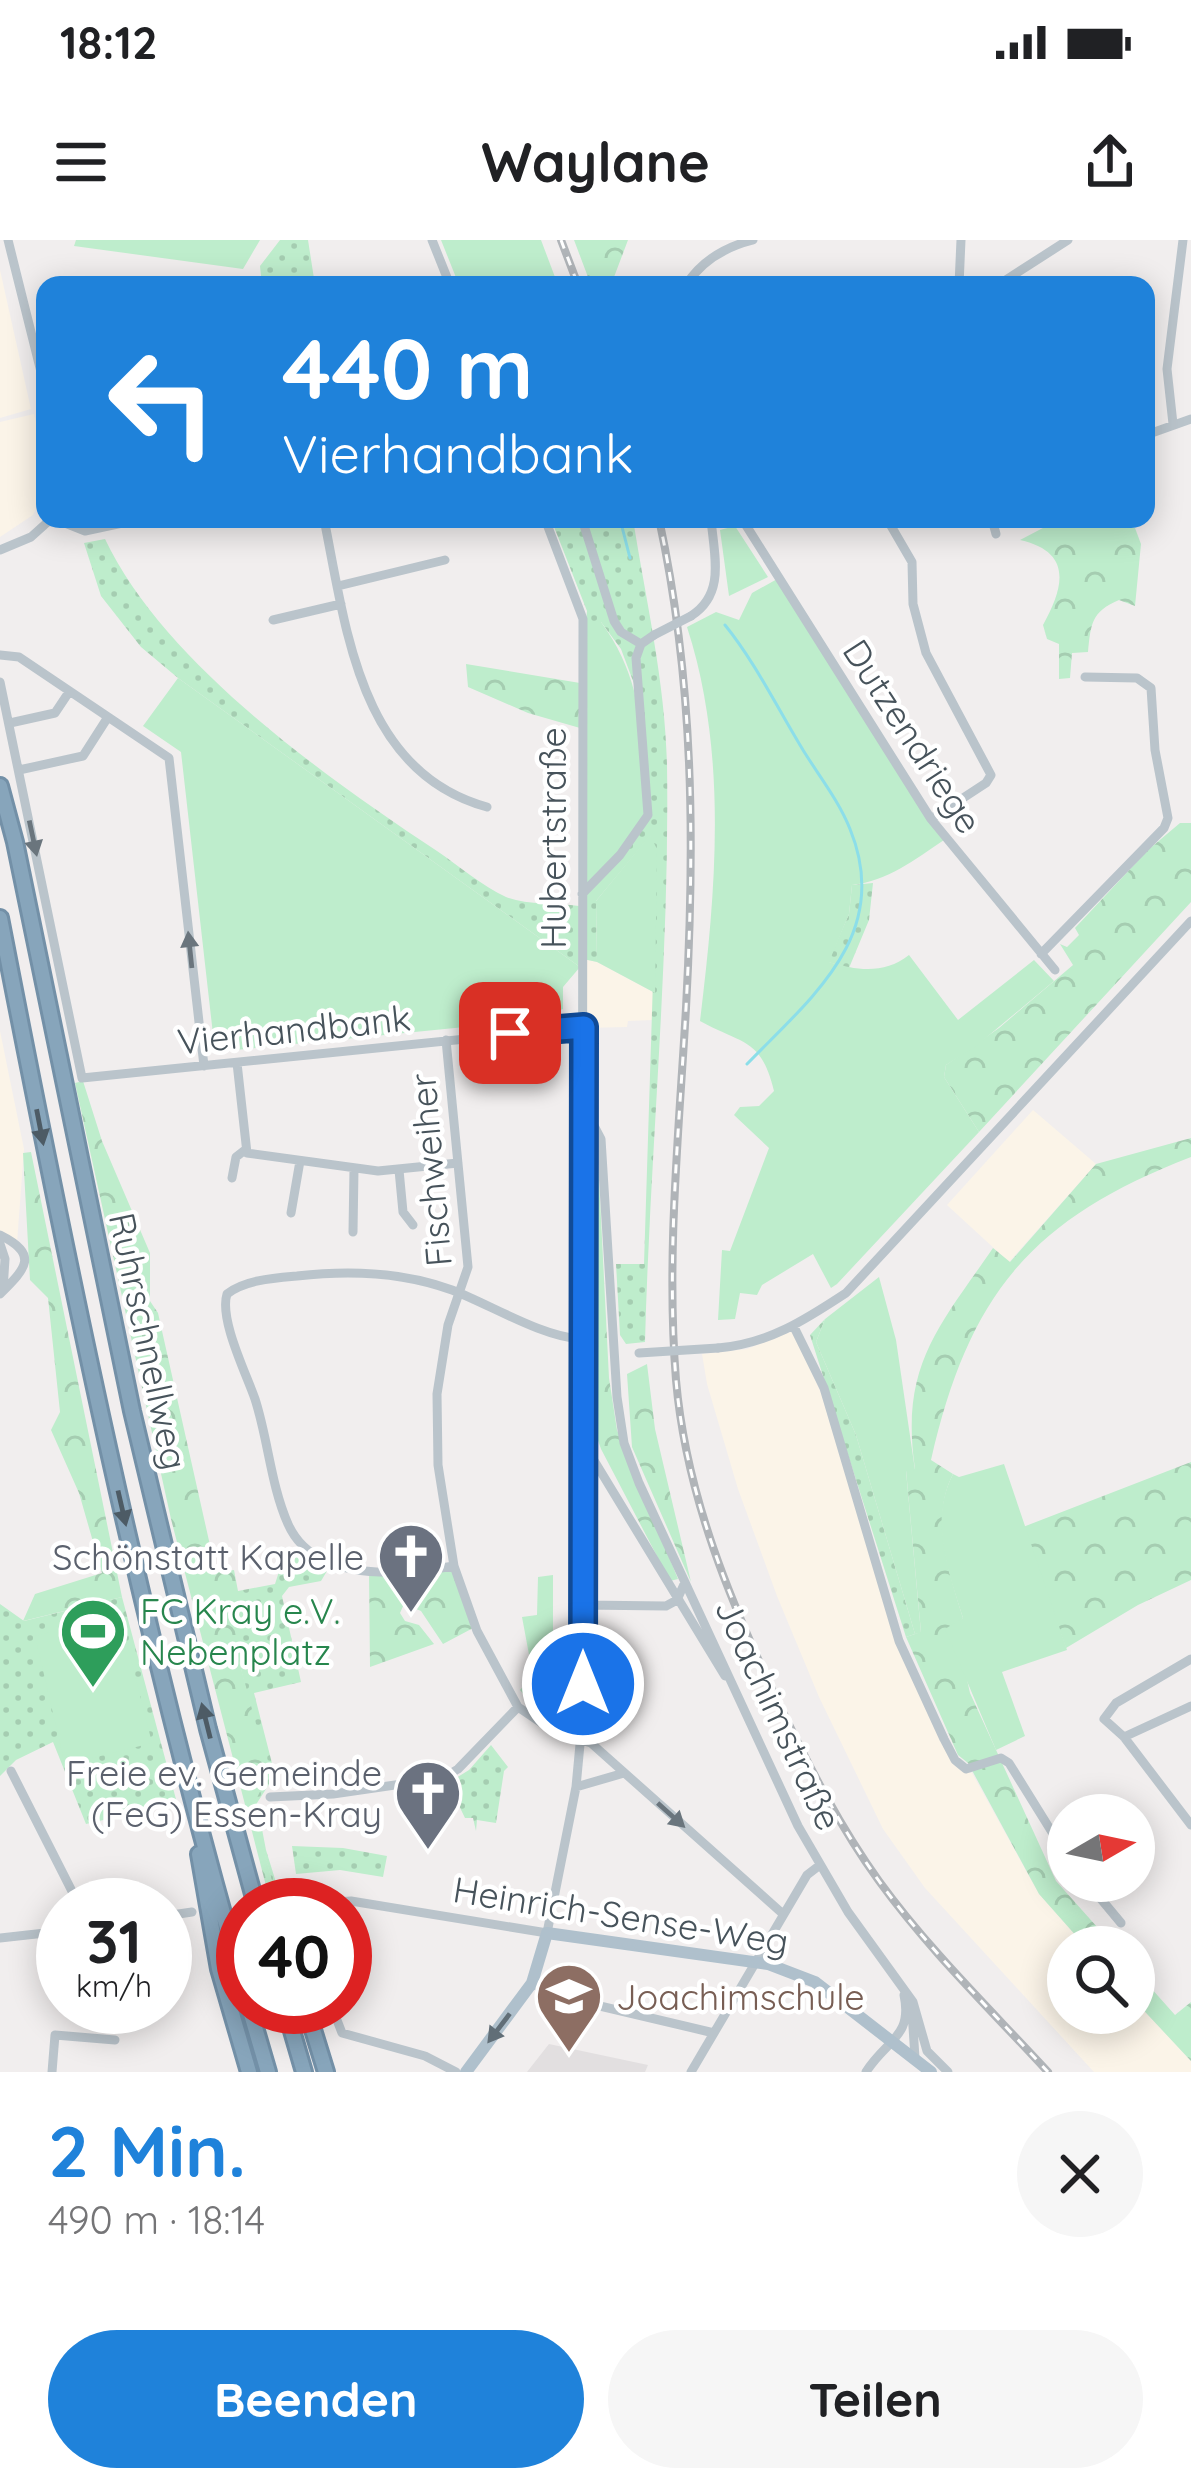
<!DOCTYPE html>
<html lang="de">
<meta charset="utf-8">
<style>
:root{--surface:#fff;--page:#f6f6f6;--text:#202124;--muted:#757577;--accent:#1f82da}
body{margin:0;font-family:Quicksand,sans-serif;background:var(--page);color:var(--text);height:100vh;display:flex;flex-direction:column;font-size:45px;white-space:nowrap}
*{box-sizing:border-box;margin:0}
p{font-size:39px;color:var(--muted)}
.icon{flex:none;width:66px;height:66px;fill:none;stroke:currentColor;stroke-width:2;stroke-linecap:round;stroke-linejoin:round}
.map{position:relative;height:1832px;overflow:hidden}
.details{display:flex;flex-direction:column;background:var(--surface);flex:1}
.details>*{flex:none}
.top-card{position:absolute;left:36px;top:36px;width:1119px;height:252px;border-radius:24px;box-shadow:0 6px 30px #0003;background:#1f82da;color:#fff;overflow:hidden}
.needle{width:78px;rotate:81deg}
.tools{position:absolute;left:1047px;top:1554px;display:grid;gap:24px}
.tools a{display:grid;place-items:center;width:108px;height:108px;border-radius:50%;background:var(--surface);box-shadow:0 6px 30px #0003;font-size:60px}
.speed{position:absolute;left:36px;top:1638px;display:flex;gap:24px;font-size:60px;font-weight:700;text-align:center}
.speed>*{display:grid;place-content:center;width:156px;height:156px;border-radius:50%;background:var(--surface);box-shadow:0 6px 30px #0003;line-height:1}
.speed small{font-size:30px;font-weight:400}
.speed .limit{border:18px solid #d22;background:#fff;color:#111}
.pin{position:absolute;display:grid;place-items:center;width:102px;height:102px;color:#fff;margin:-51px;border-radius:24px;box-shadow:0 6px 18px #0006}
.me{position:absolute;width:132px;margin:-66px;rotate:0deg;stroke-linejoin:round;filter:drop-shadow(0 0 9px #0008)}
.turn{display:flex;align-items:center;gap:42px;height:252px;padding:0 48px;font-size:54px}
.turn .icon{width:156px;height:156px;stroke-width:2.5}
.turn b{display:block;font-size:84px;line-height:102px}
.round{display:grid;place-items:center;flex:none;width:126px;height:126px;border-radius:63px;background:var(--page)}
.headline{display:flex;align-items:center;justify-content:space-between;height:204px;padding:0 48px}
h1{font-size:72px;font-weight:800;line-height:90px;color:var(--accent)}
.button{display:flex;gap:24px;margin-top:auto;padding:24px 48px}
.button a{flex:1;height:138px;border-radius:72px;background:var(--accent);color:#fff;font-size:48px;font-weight:800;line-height:138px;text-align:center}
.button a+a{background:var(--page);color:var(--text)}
.status{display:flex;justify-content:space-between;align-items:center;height:84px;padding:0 60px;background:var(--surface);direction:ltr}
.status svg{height:33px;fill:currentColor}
header{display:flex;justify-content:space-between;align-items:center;height:156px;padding:0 48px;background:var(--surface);font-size:54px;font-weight:800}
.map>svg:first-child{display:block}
</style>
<div class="status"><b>18:12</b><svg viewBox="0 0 49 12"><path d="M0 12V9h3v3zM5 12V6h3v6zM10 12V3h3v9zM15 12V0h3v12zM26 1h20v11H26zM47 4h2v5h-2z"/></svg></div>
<header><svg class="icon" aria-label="menu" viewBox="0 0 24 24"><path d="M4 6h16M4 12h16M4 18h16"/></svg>Waylane<svg class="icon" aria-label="share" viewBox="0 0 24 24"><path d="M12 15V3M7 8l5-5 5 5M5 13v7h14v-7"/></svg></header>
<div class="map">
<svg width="1191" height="1832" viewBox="0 0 1191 1832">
<defs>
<pattern id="grass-dots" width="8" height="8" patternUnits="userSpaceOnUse" patternTransform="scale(3)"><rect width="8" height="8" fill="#beedcc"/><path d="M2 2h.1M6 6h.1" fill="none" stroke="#a5cdb1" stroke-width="1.8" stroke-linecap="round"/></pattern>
<pattern id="forest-crowns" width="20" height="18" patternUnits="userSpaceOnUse" patternTransform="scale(3)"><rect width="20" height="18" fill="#beedcc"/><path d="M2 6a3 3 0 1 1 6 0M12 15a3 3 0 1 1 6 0" fill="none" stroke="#a5cdb1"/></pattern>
</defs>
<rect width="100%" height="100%" fill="#f1eeee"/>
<path fill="#fbf4e8" d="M0,30L31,169L0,178Z
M34,174L45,220V249L33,275L0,297V182Z
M583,719L597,722L655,753L653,780L628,781L627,787L584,788Z
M0,791L24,909L17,1003L0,993Z
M1033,870L1096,924L1009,1022L947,965Z
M793,1091L821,1153L896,1401L966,1532L972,1533L1039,1654L1086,1707H1068V1773H1134V1760L1191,1821V1832H1094L925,1648L883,1589L819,1457L777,1356L738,1249L707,1144L702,1114L747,1109Z"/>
<path fill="#e2dfe0" d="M549,1804L648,1825L645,1832H527Z"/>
<path fill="url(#grass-dots)" d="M280,0H308L315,45H262L260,26Z
M551,279H633C646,361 665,441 667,524C670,717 650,910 645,1102L626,1104L620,1095L616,1024H644L656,646L650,596L596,661L597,722L583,719L582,654L639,457L621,409L601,382H586L587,371Z
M105,299C163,422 325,537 437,611C459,626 482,646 506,657C526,665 557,663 579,666L580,727L178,438L141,407L101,356L84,303Z
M873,643L869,680L849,728L828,722L849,674L852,645Z
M825,1079L816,1102L856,1195L915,1394L906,1397L810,1095Z
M308,1311L330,1326L321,1341L289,1347L282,1356L301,1442L254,1453L275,1535L257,1563L266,1610L283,1665H278L253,1570V1561L268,1539L238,1417V1351L275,1344L284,1316Z
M122,1357L177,1563L86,1584L53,1502L16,1520L0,1536V1364L24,1381Z
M491,1505L508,1527L504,1531L496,1583L477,1580L476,1591L473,1578H465L448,1543L469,1530Z
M292,1606L343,1608L387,1616L383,1637L340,1630L296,1634Z"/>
<path fill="url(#forest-crowns)" d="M574,0H628L611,45H591Z
M1060,279H1101L1135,288L1141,304L1135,366L1119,360C1091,372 1091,384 1088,412L1072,413L1070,438L1059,439V404L1047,399L1043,385C1064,347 1073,312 1020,300Z
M466,424L580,443V488L528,473L468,447Z
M1180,583H1191V662L979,892L944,837L946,825L999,788L1073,725L1060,704L1067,707L1079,695L1075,688L1148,610Z
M83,841L102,901L150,1013V1061L158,1073L216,1332L234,1330L238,1351V1417L269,1533L253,1566L278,1665H271L171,1279L75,843Z
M588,888L597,899L609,1138L617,1190L678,1339L670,1341L601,1209L593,1186Z
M1191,898V917C1031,979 969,1054 931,1220L953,1234C930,1278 949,1333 963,1378L955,1386L970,1453L1056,1641L1115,1707H1086L1039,1654L968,1523L958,1515L906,1397L921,1392L906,1230L915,1229C900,1126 938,1088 993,1008L1010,1022L1096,924Z
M31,912L122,1357L23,1381L35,1354L102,1333L79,1253L51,1190L60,1172L48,1058L30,1040L23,913Z
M647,1124L655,1189L691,1342L632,1207L627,1134Z
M1191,1222V1340L1138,1365L1066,1408L1023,1287Z
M454,1327L475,1387L443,1404L421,1371L404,1364L400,1373L405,1381L419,1385L434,1404L370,1427L369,1331Z
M1134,1729L1175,1775L1191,1762V1821L1134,1760Z"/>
<path fill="#beedcc" d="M76,0H260L243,29L74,6Z
M441,0H541L558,45H459Z
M735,286L768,337L729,356L720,290Z
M779,338L944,600C914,620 888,641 852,645L849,674L829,722C858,731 885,734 909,715L958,780L1034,720L1054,741L976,806L946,825L944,837L979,892L837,1044L831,1048L813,1014L762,1045L757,1055L740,1053L735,1079L718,1080L722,1010L730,1011L769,908L734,875L740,867L759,866L774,851C761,798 744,805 700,781C716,651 728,513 687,387L716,372L739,380L752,353Z
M586,382H601C646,443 642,503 648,575L584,652Z
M178,438L580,727L563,747V769L557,771L555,778L215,812L181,512L143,486Z
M650,595L657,609L655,753L597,722L596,661Z
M879,1037L896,1100L915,1230L906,1231L921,1393L915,1394L856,1195L816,1102L825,1079Z
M1004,1224L1067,1410L1002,1432L1025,1496L996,1510L945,1389L963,1378C948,1331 929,1280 953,1234L959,1237Z
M553,1335V1435L548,1436L546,1456H556V1473L535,1468L520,1450L533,1436L522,1377L537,1375L538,1337Z
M120,1375L152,1503L65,1525L35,1396Z"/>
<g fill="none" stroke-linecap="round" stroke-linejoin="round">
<path stroke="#8cdee9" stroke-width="3" d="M620,279L630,318
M725,385C755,422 778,469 803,510C819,536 839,561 850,589C893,694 812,757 747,824"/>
<defs>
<path id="highway" d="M0,546L15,602L132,1171L208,1489L256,1665
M0,678C69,1036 142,1394 243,1744
M199,1614L219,1729L249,1832
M249,1767L268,1832
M285,1767L304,1832
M306,1767L326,1832"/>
</defs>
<use href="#highway" stroke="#7390a7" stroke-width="20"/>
<path stroke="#bac4cb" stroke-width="9" d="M8,0L45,148
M432,0L450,45
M686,45C702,20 725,7 753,0
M959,45L961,0
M998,45L1068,0
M1173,184L1167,129L1183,0
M1146,195L1191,179
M55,279L85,291L141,279
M324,279C346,387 359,532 487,567
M582,279L614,381L621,392L641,404
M742,279L931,579L1055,730
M887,279L912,322L913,364L926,413L991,535L986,543L931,579
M992,279L996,294
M0,310L31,297L51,279
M338,346L445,320
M691,376C726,354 714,315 711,279
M273,380L341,364
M0,415L19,417L169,518L204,826
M0,442L82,838L584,787
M10,483L55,473L69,452
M19,530L83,516L108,477
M582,654L620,615L648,575L636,418L641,404L654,395
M1041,714L1164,588L1168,578L1155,510L1151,448L1137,438L1085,437
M446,800L468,1027L448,1085L437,1154L438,1225L454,1326L477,1391L518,1467L555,1492L591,1503L783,1674
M237,823L247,913L378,931L458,923
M584,877L590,878L601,899L617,1157L624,1203L639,1243L798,1586L848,1672L913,1762L927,1811L948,1832
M399,930L403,972L413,985
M232,938L236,917L245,910
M291,973L300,921
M353,992L354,929
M0,995C40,1015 25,1029 0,1054
M0,1004L5,1019L3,1050
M794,1087L824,1148L899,1401L944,1499L955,1520L966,1529L1001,1518L1009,1523L1068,1618
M718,1108C768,1104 805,1080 846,1053L1191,681
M584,1204L725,1436
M454,1326C402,1335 314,1343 288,1284C271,1246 268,1199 255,1159C246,1133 219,1079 227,1054C244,1040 274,1038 297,1036C348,1030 403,1032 452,1050C489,1064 542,1097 581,1099
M583,1365L666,1366L677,1360L685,1342
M1191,1419L1116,1463L1104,1479L1124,1497L1191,1585
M1124,1497L1191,1466
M11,1531L79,1665
M576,1547L624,1533
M270,1557L333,1554L443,1538L458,1529L518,1467
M1086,1641L1121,1683
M291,1665L351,1661L547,1693L576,1547L582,1483L583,379L545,279
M165,1676L192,1672
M0,1698L63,1691
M532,1743L549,1754L714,1793
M332,1767L342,1793L425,1816L456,1832
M912,1771L915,1818
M52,1832L55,1795L115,1800
M691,1832L807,1635L820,1625
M866,1832C886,1800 913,1797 904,1755"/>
<path stroke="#afc0cc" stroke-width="12" d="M466,1832L532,1743L547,1693L768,1724L815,1742L931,1832"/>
<use href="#highway" stroke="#87a5bb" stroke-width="14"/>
<defs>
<path id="rail" d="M561,0L578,45
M659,279C694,441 695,603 686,768C679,891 666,1017 676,1140C686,1256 731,1364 781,1468C810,1528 840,1587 879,1641C929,1710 991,1770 1048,1832"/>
</defs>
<use href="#rail" stroke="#b0b4b8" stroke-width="8"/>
<use href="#rail" stroke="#fff" stroke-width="3" stroke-dasharray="9" stroke-linecap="butt"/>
<path stroke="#bac4cb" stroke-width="9" d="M654,395L691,376
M639,1113L718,1108"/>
</g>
<defs><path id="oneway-solid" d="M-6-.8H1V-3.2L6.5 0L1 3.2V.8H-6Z" transform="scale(3)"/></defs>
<g fill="#6a757d">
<use href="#oneway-solid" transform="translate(33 598) rotate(78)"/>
<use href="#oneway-solid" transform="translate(190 710) rotate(-96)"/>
<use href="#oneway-solid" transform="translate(671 1575) rotate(42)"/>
</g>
<g fill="#4d5b65">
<use href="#oneway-solid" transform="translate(40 887) rotate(79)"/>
<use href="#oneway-solid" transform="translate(122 1268) rotate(77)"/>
<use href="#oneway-solid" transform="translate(206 1481) rotate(-104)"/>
</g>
<use fill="#616e77" href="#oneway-solid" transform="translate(499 1788) rotate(127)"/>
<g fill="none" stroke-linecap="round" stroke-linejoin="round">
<defs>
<path id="route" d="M510,793L584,787L583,1444"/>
</defs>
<use href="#route" stroke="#114b97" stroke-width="30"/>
<use href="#route" stroke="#1a73e8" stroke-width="21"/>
</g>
<defs>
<symbol id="church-pin" viewBox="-11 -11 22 30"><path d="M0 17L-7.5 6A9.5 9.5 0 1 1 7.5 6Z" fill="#6b7280" stroke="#fff"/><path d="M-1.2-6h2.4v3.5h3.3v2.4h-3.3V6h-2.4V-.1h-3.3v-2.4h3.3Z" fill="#fff"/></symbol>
<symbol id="stadium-pin" viewBox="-11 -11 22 30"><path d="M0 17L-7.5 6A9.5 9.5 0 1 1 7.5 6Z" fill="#2e9e5b" stroke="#fff"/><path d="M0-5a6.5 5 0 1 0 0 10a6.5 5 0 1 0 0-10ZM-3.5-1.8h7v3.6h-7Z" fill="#fff"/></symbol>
<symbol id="school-pin" viewBox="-11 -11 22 30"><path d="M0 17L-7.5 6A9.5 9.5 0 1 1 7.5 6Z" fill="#8d6e63" stroke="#fff"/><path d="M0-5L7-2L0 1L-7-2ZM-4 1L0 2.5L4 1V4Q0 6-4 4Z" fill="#fff"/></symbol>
</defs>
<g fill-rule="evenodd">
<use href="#church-pin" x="373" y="1278" width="76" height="104"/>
<use href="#stadium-pin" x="55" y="1353" width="76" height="104"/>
<use href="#church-pin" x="390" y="1515" width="76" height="104"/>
<use href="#school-pin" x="531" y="1718" width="76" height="104"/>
</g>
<g text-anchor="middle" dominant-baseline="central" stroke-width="9" stroke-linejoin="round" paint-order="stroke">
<g font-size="36" fill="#47535b" stroke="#fff">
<text transform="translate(913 496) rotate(57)">Dutzendriege</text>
<text transform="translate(552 598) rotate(-90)">Hubertstraße</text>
<text transform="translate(294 789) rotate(-6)">Vierhandbank</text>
<text transform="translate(430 930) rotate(-95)">Fischweiher</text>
<text transform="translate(149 1101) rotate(78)">Ruhrschnellweg</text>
<text transform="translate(779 1474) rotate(65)">Joachimstraße</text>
<text transform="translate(621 1675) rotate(9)">Heinrich-Sense-Weg</text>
</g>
<g font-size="36" fill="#5b616d" stroke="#fff" text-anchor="end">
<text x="364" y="1316">Schönstatt Kapelle</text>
<text x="382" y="1532">Freie ev. Gemeinde<tspan x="382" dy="41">(FeG) Essen-Kray</tspan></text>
</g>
<g font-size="36" fill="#27864d" stroke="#fff" text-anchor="start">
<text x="140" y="1370">FC Kray e.V.<tspan x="140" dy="41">Nebenplatz</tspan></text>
</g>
<g font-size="36" fill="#785e54" stroke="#fff" text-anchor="start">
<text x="616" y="1756">Joachimschule</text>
</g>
</g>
</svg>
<div class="tools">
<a><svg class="needle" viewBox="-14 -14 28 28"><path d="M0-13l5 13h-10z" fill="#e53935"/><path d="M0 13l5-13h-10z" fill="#757577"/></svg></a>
<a><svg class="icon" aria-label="search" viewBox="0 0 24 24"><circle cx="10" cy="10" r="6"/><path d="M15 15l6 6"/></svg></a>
</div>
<div class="speed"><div>31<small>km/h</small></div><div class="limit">40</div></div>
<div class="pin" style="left:510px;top:793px;background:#d93025"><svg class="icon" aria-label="arrive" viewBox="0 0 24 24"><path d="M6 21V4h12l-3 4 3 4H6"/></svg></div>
<svg class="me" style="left:583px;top:1444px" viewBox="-20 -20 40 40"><circle r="17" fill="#1a73e8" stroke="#fff" stroke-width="3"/><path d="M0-11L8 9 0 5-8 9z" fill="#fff"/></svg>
<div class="top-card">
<div class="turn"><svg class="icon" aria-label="left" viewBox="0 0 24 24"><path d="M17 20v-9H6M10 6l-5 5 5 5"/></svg><div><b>440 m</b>Vierhandbank</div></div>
</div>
</div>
<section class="details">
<div class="headline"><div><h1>2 Min.</h1><p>490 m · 18:14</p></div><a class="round"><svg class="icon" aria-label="close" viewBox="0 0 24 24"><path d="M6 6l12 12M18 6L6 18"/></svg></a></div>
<div class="button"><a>Beenden</a><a>Teilen</a></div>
</section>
